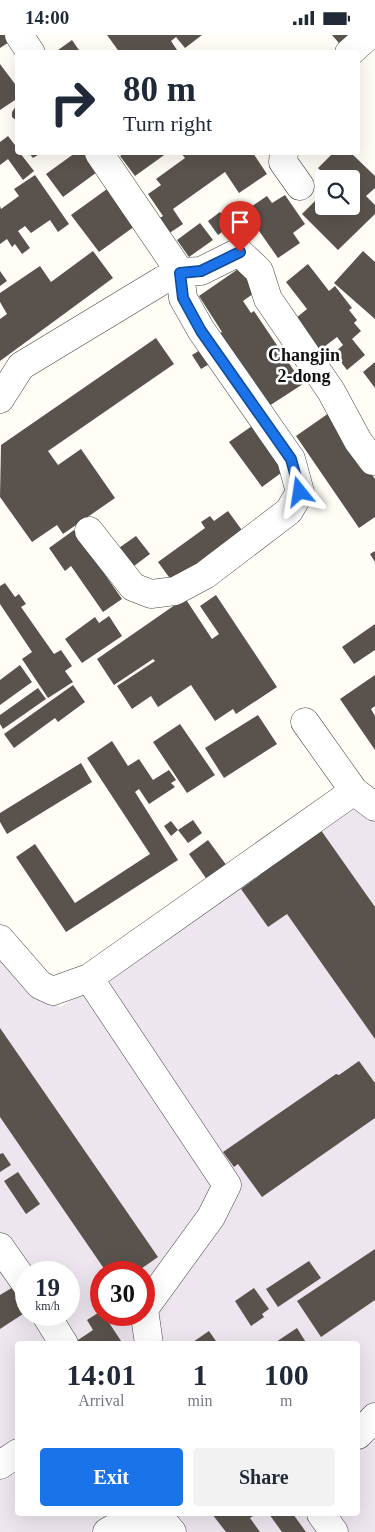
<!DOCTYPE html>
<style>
:root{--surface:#fff;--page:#f2f2f3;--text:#1f2937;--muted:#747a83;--accent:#1a73e8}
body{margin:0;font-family:Georgia,serif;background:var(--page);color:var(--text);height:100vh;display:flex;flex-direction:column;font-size:19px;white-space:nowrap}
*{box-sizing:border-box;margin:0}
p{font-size:16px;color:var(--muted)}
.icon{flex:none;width:28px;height:28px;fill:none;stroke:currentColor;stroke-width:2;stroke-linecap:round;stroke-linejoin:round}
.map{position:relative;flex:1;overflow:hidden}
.side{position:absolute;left:15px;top:1306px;width:345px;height:175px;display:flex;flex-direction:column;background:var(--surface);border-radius:5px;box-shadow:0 5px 20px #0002}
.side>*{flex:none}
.hud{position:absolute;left:15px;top:15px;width:345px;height:105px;border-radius:5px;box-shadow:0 5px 20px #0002;background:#fff;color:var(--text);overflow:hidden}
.controls{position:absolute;left:315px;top:135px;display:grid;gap:10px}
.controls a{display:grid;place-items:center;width:45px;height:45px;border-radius:5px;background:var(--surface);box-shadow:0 5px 20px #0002;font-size:25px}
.speed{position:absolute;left:15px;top:1226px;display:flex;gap:10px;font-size:25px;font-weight:700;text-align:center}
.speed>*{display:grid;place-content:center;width:65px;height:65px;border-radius:50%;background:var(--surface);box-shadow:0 5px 20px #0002;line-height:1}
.speed small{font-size:12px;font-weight:400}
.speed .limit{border:8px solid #d22;background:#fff;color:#111}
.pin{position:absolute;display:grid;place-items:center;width:42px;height:42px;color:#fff;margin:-51px -21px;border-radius:50% 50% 50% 0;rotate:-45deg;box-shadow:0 0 5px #0007}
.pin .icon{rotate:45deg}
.me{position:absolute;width:55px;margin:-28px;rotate:345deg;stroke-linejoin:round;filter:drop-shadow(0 0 4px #0008)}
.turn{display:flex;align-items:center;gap:18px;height:105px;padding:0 25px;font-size:22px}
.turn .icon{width:65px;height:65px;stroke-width:2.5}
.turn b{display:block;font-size:35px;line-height:42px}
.eta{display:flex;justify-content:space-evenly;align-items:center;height:85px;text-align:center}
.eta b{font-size:30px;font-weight:700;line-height:35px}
.cta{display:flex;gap:10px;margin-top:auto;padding:10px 25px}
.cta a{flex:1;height:58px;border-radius:5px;background:var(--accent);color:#fff;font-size:20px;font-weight:700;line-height:58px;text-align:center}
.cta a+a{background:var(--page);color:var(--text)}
.status{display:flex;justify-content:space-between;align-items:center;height:35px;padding:0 25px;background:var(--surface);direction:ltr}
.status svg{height:14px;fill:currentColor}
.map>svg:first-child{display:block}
</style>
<div class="status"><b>14:00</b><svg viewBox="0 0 49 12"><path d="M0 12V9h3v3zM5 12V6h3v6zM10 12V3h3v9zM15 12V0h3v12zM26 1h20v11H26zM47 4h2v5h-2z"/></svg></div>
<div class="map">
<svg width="375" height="1497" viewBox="0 0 375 1497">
<rect width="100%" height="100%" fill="#fffdf5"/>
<path fill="#eee6ef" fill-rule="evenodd" d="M339,772H356L375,785V1497H0V923L33,961L61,972ZM26,1238H69V1280H26ZM101,1238H144V1280H101ZM18,1309H358V1479H18Z"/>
<path fill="#5a524d" d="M0,0H11L14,4L0,13Z
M107,0H202L185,13L176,2L171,6L179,18H120Z
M332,0H360L344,14Z
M72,5L81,18H54Z
M0,29L18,53V63L0,75Z
M18,68V87L12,82V77Z
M8,101L18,114V118H20L34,136L23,145L8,124L0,130V107Z
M29,118H41L33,123Z
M75,118H94L104,132L63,162L46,139Z
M125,118H167L135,141L120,121Z
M181,118H253L267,139L239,158L225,137L173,174L183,189L168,199L158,184L163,181L148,159L161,150L156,144L185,123Z
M333,118H351L375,141V153L366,161L375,170V179L338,215L302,179L324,157V171H351V144H329L318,133Z
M35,140L69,189L58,197L50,185L31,198L25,191L18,196L30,213L22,219L15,209L12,212L7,204L0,209V171L1,174L19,161L14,154Z
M114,149L142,186L99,217L71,180Z
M285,160L305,189L293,198L300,208L278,223L245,176L267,161L272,168Z
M220,177L230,191L218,200L208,186Z
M200,188L213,205L189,222L177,205Z
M93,216L113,243L0,326V284L7,279L0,267V258L40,231L51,247Z
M363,216L375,227V284L334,248Z
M308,229L329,256L335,251L352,273L349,275L357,285L354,288L361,296L352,304L365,320L347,335L334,318L343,310L337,302L320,315L296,283L307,274L286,247Z
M241,232L257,256L243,266L251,278L254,276L303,349L269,371L220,298L222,297L199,261Z
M0,236L7,246L0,251Z
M156,303L174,329L48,416L58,430L81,414L115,463L63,499L57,490L32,507L0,462L1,410Z
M202,314L211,328L201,334L192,320Z
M375,327V353L363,337Z
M329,378L375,444V482L359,493L296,401Z
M252,391L285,435L262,452L229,407Z
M228,476L244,498L174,549L158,527L205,493L201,487L210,481L214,486Z
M74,495L122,564L103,577L71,531L65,536L49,513Z
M136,501L150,519L130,534L116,515Z
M375,516V527L370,519Z
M5,548L15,562L19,559L26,569L21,572L54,619L61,615L72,631L65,636L73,647L48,663L22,624L32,617L0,569V551Z
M216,560L277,652L236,679L233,674L215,686L191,650L158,672L151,661L132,674L117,651L155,626L153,624L114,650L97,624L185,563L212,604L219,599L200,571Z
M109,581L122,601L82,628L65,604L95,582L99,588Z
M375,589V615L354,629L342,612Z
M20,630L32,647L0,670V645Z
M375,640V671L371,674L375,681V715L340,664Z
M73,650L85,667L58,687L55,683L14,713L4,699Z
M38,653L46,664L3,694L0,689V680Z
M258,680L277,709L224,743L205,713Z
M180,689L215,740L187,758L153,707Z
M112,706L128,731L139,724L153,745L169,735L176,745L171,748L175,752L149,769L139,754L135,757L178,825L66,897L16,822L35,809L75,868L150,819L87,723Z
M81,728L92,747L7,799L0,787V778Z
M193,785L202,798L188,808L178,795Z
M171,786L178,795L171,801L164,791Z
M318,791L375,872V1004L287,879L268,892L241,854L260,840L256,834Z
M208,805L230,835L210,849L189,819Z
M0,993L158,1222L135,1238H107L0,1082Z
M359,1026L375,1048V1083L262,1162L238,1129L234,1132L223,1117L336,1039L339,1040Z
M3,1118L11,1130L0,1137V1119Z
M18,1137L40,1169L26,1179L4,1146Z
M375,1214V1265L321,1302L297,1266Z
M309,1226L321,1243L278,1272L266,1254Z
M15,1251L26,1268V1277L0,1294V1260Z
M254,1253L269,1274L262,1279L264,1282L251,1291L235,1266Z
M101,1276V1280H104L123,1309H72L93,1295L87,1285Z
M297,1293L307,1309H273Z
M209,1296L218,1309H190Z
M212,1479H256L250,1483L260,1497H226Z
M269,1479H293L306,1497H282Z"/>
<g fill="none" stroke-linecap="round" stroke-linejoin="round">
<defs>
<path id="minor" d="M19,0L31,18
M349,18L369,0
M284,118L283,127L300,151
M0,364L21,331L163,245L180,237L201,236L239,217L259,236L268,264L331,356L358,406L373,426
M89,496L133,552L151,559L175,556L205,540L289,476L300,457L291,424L201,295L183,263L180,237L99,118
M305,687L354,756L375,772
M0,904L40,950L53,956L89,943L354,756
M89,943L227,1150L211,1182L144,1274L149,1309
M0,1212L26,1249
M46,1280L64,1309
M358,1400L375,1382
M0,1430L18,1418
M321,1479L334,1497
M107,1497L118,1491L161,1484L172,1497"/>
</defs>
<use href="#minor" stroke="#444" stroke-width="29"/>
<use href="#minor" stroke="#fff" stroke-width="28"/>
</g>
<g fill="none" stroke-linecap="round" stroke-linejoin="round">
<defs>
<path id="route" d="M240,217L201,236L180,238L183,263L201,296L291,424L300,457"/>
</defs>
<use href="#route" stroke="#114b97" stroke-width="12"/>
<use href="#route" stroke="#1a73e8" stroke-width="9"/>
</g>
<g text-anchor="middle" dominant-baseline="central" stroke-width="5" stroke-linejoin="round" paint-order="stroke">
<g font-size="18" font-weight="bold" fill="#111" stroke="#fff">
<text x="304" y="320">Changjin<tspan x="304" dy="21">2-dong</tspan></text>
</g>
</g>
</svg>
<div class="controls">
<a><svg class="icon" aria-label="search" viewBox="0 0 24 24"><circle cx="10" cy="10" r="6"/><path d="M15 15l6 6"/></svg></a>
</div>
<div class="speed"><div>19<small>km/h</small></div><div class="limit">30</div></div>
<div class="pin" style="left:240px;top:217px;background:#d93025"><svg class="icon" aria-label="arrive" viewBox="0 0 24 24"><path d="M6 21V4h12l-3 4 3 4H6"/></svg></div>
<svg class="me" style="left:300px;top:457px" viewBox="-20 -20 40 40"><path d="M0-17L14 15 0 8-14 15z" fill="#1a73e8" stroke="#fff" stroke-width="4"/></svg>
<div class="hud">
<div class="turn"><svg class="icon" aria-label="right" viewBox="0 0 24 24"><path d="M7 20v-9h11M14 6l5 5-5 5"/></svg><div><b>80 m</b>Turn right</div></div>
</div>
<section class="side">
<div class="eta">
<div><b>14:01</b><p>Arrival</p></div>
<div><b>1</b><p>min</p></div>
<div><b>100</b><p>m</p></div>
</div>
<div class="cta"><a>Exit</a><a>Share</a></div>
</section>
</div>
